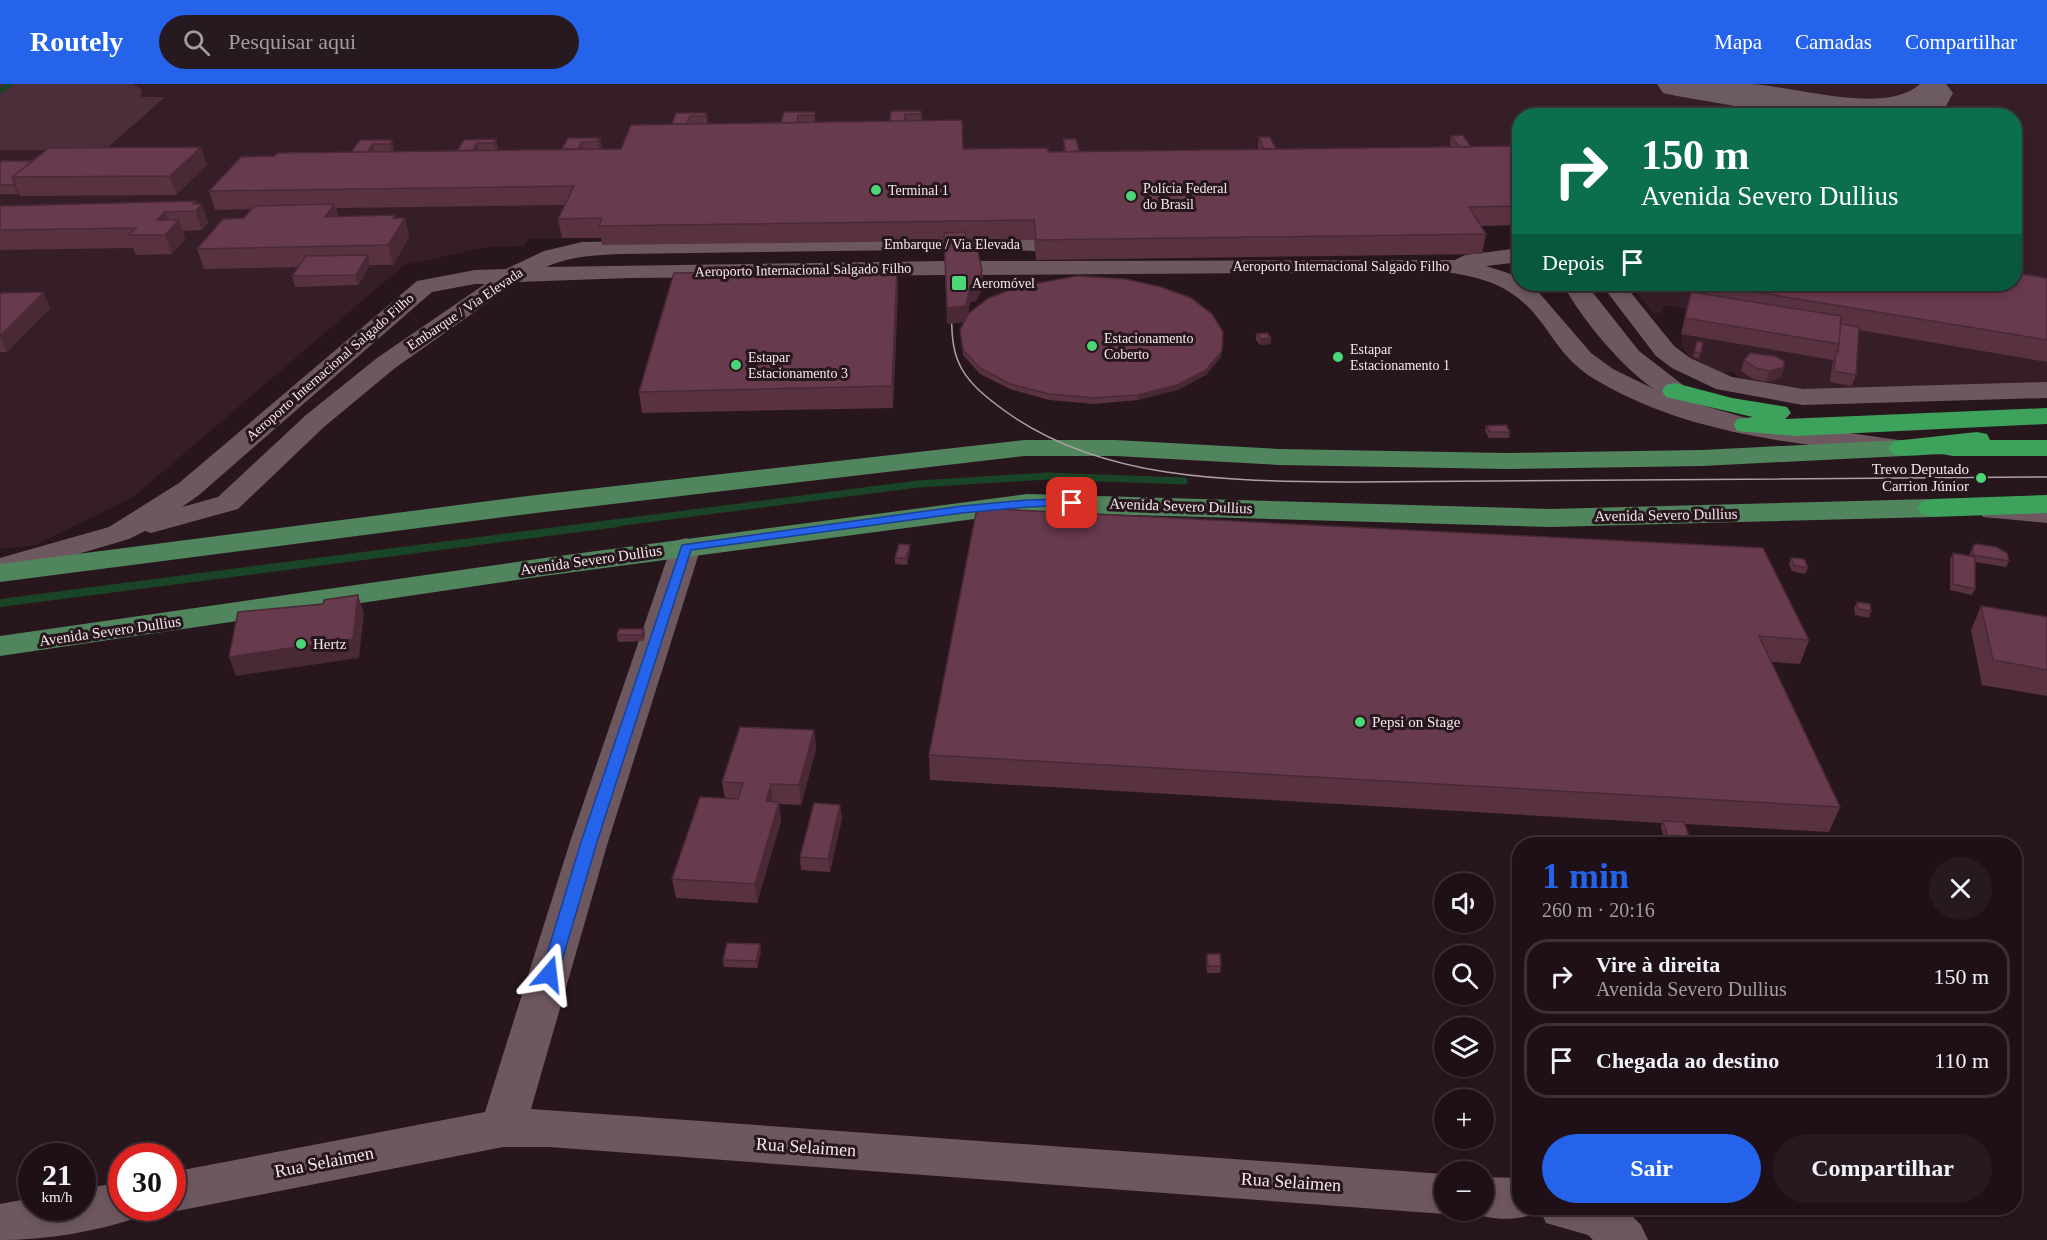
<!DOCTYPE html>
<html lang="pt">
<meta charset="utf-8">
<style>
:root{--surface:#1e1016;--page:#26191f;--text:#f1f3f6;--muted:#a19da1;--line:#3c3035;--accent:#2563eb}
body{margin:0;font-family:"Times New Roman",serif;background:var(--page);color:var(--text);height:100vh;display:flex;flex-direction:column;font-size:22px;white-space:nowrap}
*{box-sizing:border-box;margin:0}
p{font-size:20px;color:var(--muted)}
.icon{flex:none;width:33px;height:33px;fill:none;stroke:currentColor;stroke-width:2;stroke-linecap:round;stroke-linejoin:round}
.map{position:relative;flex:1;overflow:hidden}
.panel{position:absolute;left:1512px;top:753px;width:510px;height:378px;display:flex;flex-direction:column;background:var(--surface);border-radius:24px;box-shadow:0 3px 9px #0003,0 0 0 2px var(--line)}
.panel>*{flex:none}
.hud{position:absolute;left:1512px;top:24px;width:510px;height:183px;border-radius:24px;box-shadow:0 3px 9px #0003,0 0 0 2px var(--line);background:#0b6e4f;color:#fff;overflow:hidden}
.tools{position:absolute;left:1434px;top:789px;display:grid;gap:12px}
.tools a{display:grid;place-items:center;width:60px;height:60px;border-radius:50%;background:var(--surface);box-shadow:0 3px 9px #0003,0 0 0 2px var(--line);font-size:30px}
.speed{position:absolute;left:18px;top:1059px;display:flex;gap:12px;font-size:30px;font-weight:700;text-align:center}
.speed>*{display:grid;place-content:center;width:78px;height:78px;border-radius:50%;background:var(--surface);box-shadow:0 3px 9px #0003,0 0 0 2px var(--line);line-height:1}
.speed small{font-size:15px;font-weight:400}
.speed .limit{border:9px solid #d22;background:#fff;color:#111}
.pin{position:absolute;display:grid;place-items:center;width:51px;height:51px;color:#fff;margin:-26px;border-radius:12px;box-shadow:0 3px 9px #0006}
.me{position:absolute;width:66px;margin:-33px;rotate:17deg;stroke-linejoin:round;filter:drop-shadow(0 0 4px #0008)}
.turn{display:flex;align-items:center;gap:21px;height:126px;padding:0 30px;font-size:27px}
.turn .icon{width:78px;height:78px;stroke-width:2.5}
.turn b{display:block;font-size:42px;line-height:51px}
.then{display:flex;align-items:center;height:57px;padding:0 30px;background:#0003;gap:12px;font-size:22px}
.round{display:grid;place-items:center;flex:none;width:63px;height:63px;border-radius:32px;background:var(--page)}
.head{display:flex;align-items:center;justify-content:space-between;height:102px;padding:0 30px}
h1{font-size:36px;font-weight:600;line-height:45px;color:var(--accent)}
.button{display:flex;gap:12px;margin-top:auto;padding:12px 30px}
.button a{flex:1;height:69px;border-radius:36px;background:var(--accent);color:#fff;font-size:24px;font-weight:600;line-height:69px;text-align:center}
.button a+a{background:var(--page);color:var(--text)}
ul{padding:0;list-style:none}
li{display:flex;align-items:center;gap:18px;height:75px;margin:0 12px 9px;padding:0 18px;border:3px solid var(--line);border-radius:24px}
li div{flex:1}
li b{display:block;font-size:22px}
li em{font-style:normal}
header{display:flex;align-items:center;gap:36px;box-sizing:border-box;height:84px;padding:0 30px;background:var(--accent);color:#fff}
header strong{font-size:28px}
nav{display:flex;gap:33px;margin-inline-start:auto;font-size:21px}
.search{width:420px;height:54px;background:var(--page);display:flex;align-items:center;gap:15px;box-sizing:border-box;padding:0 21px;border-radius:33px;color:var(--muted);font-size:22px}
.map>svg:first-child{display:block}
</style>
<header>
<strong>Routely</strong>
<div class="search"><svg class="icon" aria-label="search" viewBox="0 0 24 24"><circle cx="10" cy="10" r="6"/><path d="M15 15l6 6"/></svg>Pesquisar aqui</div>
<nav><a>Mapa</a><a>Camadas</a><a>Compartilhar</a></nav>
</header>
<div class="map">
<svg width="2047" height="1156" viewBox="0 0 2047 1156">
<rect width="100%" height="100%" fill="#28161d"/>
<path fill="#361e28" d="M0,0H2047V298L1787,306L1762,301L1738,293L1734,288L1721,289L1695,280L1682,263L1681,250L1687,225L1664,221L1662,228L1654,230L1630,200H2014V32H1520L1519,141L528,155L524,162L487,163L404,181L133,413L36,461L0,465Z"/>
<path fill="#4b2e39" d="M0,0H133L142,6L141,13H165L105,66H0Z"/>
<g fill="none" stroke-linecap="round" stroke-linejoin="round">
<path stroke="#1a4426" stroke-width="5" d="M0,7L10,0"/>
<path stroke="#1a4426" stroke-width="7" d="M607,440L918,400L1048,392L1184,397"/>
<path stroke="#1a4426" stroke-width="8" d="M0,519L618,439"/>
<path fill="#6c5b62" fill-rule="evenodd" d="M1657,0C1688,0 1719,0 1750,0C1794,2 1885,32 1920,0H1946L1953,9L1945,24L1923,32H1793L1677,12L1663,9Z"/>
<path fill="#6e5860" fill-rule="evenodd" d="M986,151L1035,153L1043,155L1046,160L1043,165L1035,167L986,165L622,170C595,171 571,172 546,183L945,177L953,179L956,184L953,189L945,191L630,194L517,198L395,284L324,343L238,425L151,449L145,447L129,455L0,493V474L109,443L179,399L417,197L475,186L506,185L544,167L582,158ZM475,200H485L377,274L306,331L218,413L182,423L199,411L432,208Z
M1520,164V178L1486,182L1517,192L1520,200H1529L1535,204L1591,269L1613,285L1654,305C1622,284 1580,233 1563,200H1586L1639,267L1683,301L1687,307L1683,313L1677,314L1750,335L1899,356L1909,358L1913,364L1909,370L1899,372C1796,360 1686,350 1596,296C1555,272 1550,239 1518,214C1497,197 1472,192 1446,188L978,191L970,189L967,184L970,179L978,177L1455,176L1465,171Z
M1601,200H1624L1674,262L1690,274L1732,293L1803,305L2047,298V314L1803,321L1716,305L1672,284L1656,272Z
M1993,418L2047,421V439L1983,433L1978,427L1983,421Z
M686,454L697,457L701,463L608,758L531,1025L1444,1090V1126H1455L1444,1130L549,1063H503L172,1128L159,1124H172V1088L485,1028L570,758L671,463L675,457Z
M1484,1093L1520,1094V1124H1539L1537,1129C1513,1138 1490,1136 1467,1127L1484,1126Z
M122,1098V1124H143L139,1133C96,1148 45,1156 0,1156V1120L32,1114V1124H82V1105Z
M1539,1124H1624L1641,1141L1648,1156H1593L1588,1151L1546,1139Z"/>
<path fill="#51855e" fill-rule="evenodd" d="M1024,356H1115L1279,365L1506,369L1702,366L1903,356L1913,358L1917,364L1913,370L1903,372L1702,382L1506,385L1279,381L1115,372H1024L536,429L0,498V480L536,411Z
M1027,410L1550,425L1932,415L1942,418L1947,424L1942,430L1932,433L1550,443L1027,428L544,492L0,572V552L544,474Z"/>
<path fill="#3da35c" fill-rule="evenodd" d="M1675,299L1732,314L1787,323L1791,329L1785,335L2047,324V340L1796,352L1737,347L1734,341L1737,335L1753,333L1666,313L1662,307L1666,301Z
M1977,348L1987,350L1990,356H2047V372H1953C1931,367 1914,375 1893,370L1889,364L1893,358L1903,356Z
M2047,411V429L1932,433L1922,430L1917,424L1922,418L1932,415Z"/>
<path stroke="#afa0a6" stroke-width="1.5" d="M951,223C952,241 951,260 958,277C966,298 987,314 1005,327C1105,399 1238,397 1357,398L2047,393"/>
</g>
<path fill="#593242" d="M891,27H921L922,37L963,65L1064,68L1063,55L1079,67L1259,65L1258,63L1259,53L1276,65L1451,63L1450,61L1451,52L1471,63L1520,62V141L1481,142L1486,150L1482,170L1036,176L1034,156L968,157L982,187L983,203L976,217L970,218L968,231L1221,273L1206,291L1177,306L1138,316L1094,320L1049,316L1010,305L980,290L963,271L960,246L964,238L947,240L944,157L602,161L601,154H562L558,135L565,121L336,124L338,132L405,134L409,153L393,181H370L358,201L295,203L292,192L298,183L204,185L197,165L244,134L251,125L215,126L209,107L274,72L351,68L360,56H392L394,65L393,67H457L464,56L496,55L498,65L497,66L562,65L568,54H600L602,63L601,65H621L672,40L676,29H707V40L781,39L784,28H815V38L890,37Z
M0,77L207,81L176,111L20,112L19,109L18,110H0Z
M196,117V120H202L208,139L202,146L182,147L185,155L172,170L136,171L133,164L0,166V122Z
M2047,194V278L1859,246L1856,291L1852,302L1830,298L1833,276L1681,250L1691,208H1695L1697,200H2014Z
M898,205L893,324L642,329L639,308Z
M0,209L50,224L7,268H0Z
M1256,250L1271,254V260L1260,261L1256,256Z
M1697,257L1703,258L1699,275L1693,273Z
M1744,276L1784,283L1781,294L1766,298L1753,295L1741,287Z
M1486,342L1510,348L1509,354H1489L1485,347Z
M977,424L1809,556L1800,580L1771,578L1840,723L1829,748L1685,740L1692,760H1666L1661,743L1662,739L930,696L929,671Z
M1973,462L2009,477L2006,483L1975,478V505L1972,511L1950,506V475L1953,469L1970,472V469Z
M910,467L907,481L895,480V474Z
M1791,474L1808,484L1805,490L1792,487L1789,480Z
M1857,518L1871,527L1869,534L1855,531L1854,524Z
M1981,522L2047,533V612L1982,601L1971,546Z
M617,551H645L643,557L618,558Z
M814,646L816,665L801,721L779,720L781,737L757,819L676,814L672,795L725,715L722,698Z
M842,734L830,788L801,786L800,773Z
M761,867L757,884L724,883L723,876Z
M1207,870L1221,882L1220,889H1207L1206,877Z"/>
<path fill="#492936" d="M707,29L708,38L707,41L706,32Z
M600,54L602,63L600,67L598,57Z
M496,55L498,65L496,68L494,59Z
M392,56L394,65L392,69L390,60Z
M582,58L583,67L574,74Z
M477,59L479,68L467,75Z
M373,60L375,69L360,77Z
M201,63L207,81L176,111L170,92Z
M15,100L19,109L18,110L14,101Z
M196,117L198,125L202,120L208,139L202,146L193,120Z
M334,120L339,139L325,133Z
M165,128L171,145L179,136L185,155L172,170L165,151L157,136Z
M395,131L398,145L405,134L409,153L393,181L388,161L393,134Z
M368,171L370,181L358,201L356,191Z
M897,185L898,205L893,324L892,302Z
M982,187L983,203L976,217L970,218L966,238L947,240V224L970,202Z
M44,208L50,224L7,268L0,252Z
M1271,254V260L1260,261L1261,255Z
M1222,267L1221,273L1206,291L1177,306L1138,316V311Z
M1784,283L1781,294L1766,298L1770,287Z
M910,461V467L907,481L906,474Z
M358,511L364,529L359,574L236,592L229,573Z
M644,545L645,551L643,557L642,551Z
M814,646L816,665L801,721L799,701Z
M771,700L773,719L766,717Z
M779,718L781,737L757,819L755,800Z
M840,721L842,734L830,788L828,775Z
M760,860L761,867L757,884L756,877Z"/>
<path fill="#683a4d" stroke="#492936" stroke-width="1.5" d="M891,27H921V30H905V37H890Z
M784,28H815L814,31H798L797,39H781Z
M676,29H707L706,32H690L687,40H672Z
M962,36L963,65L1048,64V68L1520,62V122L1469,123L1486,150L1036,156L1034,136L599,142L602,134L558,135L574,102L209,107L241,73L274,72L278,69L621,65L631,41Z
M1463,51L1471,63H1460L1451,52Z
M1259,53H1270L1276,65H1264Z
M568,54H600L598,57L582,58L578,65H562Z
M496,55L494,59H477L473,66L457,67L464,56Z
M1063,55H1076L1079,67L1066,68Z
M360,56H392L390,60H373L367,68H351Z
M201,63L170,92L12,93L49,64Z
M0,77H33L12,93L15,100L14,101H0Z
M196,117L193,120H202L196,127L165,128L157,136H179L165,151H129L136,144L0,146V122Z
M334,120L325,133L395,131L393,134H405L388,161L197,165L223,135L244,134L254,122Z
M965,148L966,154L978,168L982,187L976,201L970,202L966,222L947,224L944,149Z
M368,171L356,191L292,192L306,172Z
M897,185L892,302L639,308L674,189Z
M2014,189L2047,194V256L1707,200H2014Z
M1077,192L1125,195L1161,203L1191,214L1212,230L1223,248L1222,267L1206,286L1177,301L1138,311L1094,314L1049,310L1010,300L980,284L963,266L960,246L969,229L989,214L1017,203Z
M44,208L0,252V209Z
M1691,208L1841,232L1839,260L1685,234Z
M1841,240L1859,243L1856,291L1834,287L1836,267L1838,268Z
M1267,249L1271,254L1261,255L1256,250Z
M1697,257L1703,258L1701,269L1694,268Z
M1750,269L1775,272L1784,277V283L1770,287L1756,284L1744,276Z
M1506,341L1510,348H1490L1486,342Z
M977,424L1763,464L1809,556L1759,552L1840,723L929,671Z
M899,460L910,461L906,474H895Z
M1976,460L1996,463L2007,469L2009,477L1973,471V462Z
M1953,469L1975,473V505L1953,500Z
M1791,474L1804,475L1808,484L1794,481Z
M358,511L353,555L229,573L238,528L323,520L324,516Z
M1857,518L1870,520L1871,527L1858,525Z
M1981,522L2047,533V586L1993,576Z
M619,545H644L642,551H617Z
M740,643L814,646L799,701L771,700L766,717L779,718L755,800L672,795L700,713L738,715L743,699L722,698Z
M814,719L840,721L828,775L800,773Z
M1663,737L1684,738L1692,760H1670Z
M727,859L760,860L756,877L723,876Z
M1207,870H1220L1221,882H1208Z"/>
<path fill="#2563eb" stroke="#184099" stroke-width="1.5" d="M1072,415L1078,419L1077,421L1027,423L962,429L691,466L597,758L558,890L555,895H543L541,890L581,758L682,461L962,422L1027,416Z"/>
<g fill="#4bd677" stroke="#28161d" stroke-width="2">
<circle cx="876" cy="106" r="6"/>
<circle cx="1131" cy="112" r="6"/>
<rect x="951" y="191" width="16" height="16" rx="3"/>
<circle cx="1092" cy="262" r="6"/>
<circle cx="1338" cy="273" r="6"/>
<circle cx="736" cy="281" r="6"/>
<circle cx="1981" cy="394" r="6"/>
<circle cx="301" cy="560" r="6"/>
<circle cx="1360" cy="638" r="6"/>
</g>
<g text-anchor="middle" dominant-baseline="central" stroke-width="6" stroke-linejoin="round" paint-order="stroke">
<g font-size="14" fill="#f5e8ed" stroke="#28161d" text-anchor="start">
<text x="1143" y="104">Polícia Federal<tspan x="1143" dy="16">do Brasil</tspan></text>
<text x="888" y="106">Terminal 1</text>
<text x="972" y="199">Aeromóvel</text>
<text x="1104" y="254">Estacionamento<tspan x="1104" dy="16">Coberto</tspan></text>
<text x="1350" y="265">Estapar<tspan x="1350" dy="16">Estacionamento 1</tspan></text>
<text x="748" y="273">Estapar<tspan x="748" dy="16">Estacionamento 3</tspan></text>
</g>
<g font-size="14" fill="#f5e8ed" stroke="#28161d">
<text x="952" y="160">Embarque / Via Elevada</text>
<text x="1341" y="182">Aeroporto Internacional Salgado Filho</text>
<text transform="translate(803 186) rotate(-1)">Aeroporto Internacional Salgado Filho</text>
<text transform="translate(465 225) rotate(-34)">Embarque / Via Elevada</text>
<text transform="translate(330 283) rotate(-41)">Aeroporto Internacional Salgado Filho</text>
</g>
<g font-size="15" fill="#f5e8ed" stroke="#28161d" text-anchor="start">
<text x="1969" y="385" text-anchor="end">Trevo Deputado<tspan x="1969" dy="17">Carrion Júnior</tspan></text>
<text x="313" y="560">Hertz</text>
<text x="1372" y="638">Pepsi on Stage</text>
</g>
<g font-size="15" fill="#f5e8ed" stroke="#28161d">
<text transform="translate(1181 422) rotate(2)">Avenida Severo Dullius</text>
<text transform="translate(1666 431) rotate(-1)">Avenida Severo Dullius</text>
<text transform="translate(591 476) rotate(-8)">Avenida Severo Dullius</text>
<text transform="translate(110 547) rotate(-8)">Avenida Severo Dullius</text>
</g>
<g font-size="18" fill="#f5e8ed" stroke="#28161d">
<text transform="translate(806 1063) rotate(4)">Rua Selaimen</text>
<text transform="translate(324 1078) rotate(-11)">Rua Selaimen</text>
<text transform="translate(1291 1098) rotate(4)">Rua Selaimen</text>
</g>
</g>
</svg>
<div class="tools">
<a><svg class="icon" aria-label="sound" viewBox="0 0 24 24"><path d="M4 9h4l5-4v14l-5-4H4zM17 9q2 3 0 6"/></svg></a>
<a><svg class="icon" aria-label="search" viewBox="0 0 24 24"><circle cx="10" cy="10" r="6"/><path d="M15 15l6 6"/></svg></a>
<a><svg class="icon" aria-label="layers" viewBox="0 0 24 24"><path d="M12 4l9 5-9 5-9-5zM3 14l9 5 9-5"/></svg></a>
<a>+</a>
<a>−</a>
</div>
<div class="speed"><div>21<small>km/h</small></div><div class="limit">30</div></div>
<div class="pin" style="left:1072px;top:419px;background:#d93025"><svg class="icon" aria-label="arrive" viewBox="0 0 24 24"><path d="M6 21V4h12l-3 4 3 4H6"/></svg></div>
<svg class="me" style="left:549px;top:890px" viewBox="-20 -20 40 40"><path d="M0-17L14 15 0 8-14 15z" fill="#2563eb" stroke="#fff" stroke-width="4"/></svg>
<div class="hud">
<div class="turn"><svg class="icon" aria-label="right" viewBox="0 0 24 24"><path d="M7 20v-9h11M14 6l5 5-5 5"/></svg><div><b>150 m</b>Avenida Severo Dullius</div></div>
<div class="then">Depois<svg class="icon" aria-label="arrive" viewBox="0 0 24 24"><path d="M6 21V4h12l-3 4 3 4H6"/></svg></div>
</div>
<section class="panel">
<div class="head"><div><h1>1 min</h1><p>260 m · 20:16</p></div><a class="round"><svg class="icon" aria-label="close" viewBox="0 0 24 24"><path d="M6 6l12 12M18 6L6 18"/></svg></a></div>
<ul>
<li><svg class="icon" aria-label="right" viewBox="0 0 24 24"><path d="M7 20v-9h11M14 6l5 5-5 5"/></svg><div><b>Vire à direita</b><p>Avenida Severo Dullius</p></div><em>150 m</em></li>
<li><svg class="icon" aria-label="arrive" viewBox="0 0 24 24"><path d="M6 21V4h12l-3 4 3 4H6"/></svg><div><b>Chegada ao destino</b></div><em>110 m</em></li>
</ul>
<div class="button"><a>Sair</a><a>Compartilhar</a></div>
</section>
</div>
